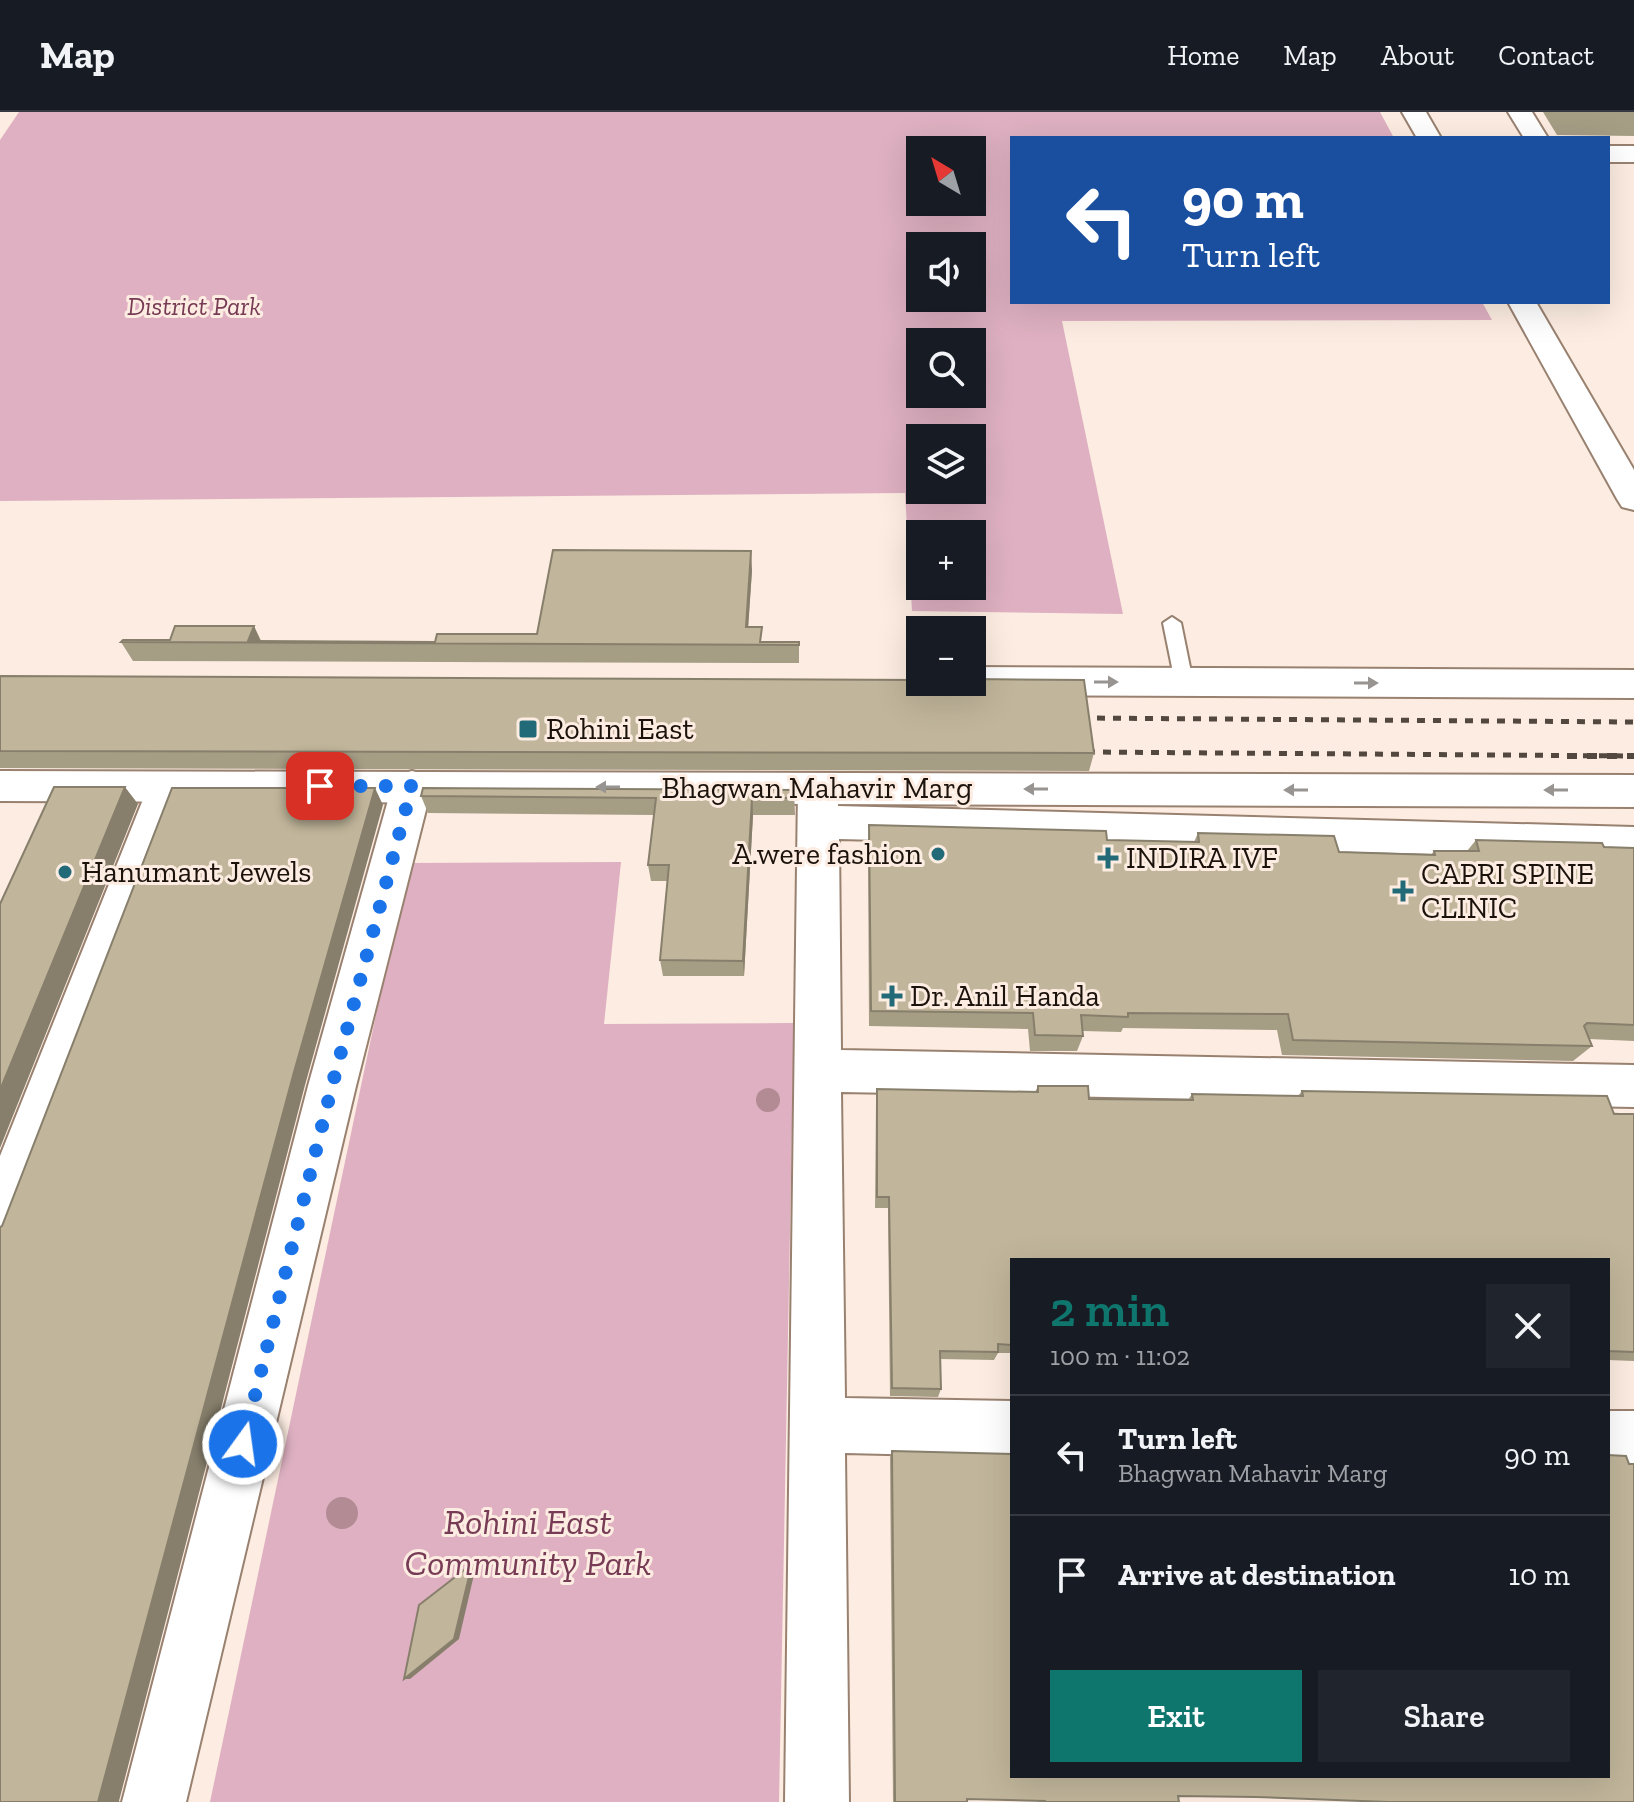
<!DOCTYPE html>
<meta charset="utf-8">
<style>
:root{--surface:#171b24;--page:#20242c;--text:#f1f3f6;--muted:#9ea1a6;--line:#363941;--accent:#0f766e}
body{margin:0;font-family:"Zilla Slab",serif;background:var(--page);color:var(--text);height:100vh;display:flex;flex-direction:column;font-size:30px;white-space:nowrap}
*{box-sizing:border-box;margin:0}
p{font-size:26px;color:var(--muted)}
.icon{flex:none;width:44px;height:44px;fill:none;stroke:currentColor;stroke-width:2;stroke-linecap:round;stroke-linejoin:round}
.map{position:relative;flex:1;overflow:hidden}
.side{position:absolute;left:1010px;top:1146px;width:600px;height:520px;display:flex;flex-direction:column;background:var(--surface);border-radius:0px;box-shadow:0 8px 32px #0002}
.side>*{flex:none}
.hud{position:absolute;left:1010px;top:24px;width:600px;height:168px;border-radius:0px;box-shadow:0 8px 32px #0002;background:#1a4fa0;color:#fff;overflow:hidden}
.needle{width:52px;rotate:322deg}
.tools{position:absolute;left:906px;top:24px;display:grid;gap:16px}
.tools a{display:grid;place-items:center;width:80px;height:80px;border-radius:0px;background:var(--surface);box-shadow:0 8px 32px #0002;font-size:40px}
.pin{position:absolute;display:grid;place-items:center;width:68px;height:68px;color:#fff;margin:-34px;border-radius:16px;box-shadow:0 4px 12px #0006}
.me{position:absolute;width:88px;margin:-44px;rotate:14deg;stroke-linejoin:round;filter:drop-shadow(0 0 6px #0008)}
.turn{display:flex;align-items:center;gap:28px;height:168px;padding:0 40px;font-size:36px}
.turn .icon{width:104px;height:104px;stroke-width:2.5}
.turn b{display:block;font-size:56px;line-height:68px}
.round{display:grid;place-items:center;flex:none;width:84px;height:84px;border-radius:0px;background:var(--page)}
.headline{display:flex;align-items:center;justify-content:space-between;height:136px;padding:0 40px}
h1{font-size:48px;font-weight:600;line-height:60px;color:var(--accent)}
.action{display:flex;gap:16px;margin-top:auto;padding:16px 40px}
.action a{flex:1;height:92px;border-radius:0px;background:var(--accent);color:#fff;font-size:32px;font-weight:600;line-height:92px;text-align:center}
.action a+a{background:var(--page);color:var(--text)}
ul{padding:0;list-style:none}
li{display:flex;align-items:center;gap:24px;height:120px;padding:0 40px;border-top:2px solid var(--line)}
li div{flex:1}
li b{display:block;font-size:30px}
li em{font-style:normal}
header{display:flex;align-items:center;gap:48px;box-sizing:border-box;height:112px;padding:0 40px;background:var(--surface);border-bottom:2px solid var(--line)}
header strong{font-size:38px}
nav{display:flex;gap:44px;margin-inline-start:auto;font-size:28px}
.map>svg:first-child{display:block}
</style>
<header>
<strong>Map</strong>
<nav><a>Home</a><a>Map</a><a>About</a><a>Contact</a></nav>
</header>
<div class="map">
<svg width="1634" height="1690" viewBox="0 0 1634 1690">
<rect width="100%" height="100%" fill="#fcece1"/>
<path fill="#deb0c1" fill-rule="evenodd" d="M19,0H1380L1394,26H1012V190H1482L1492,208L1062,209L1123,502L912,499L905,381L0,389V28ZM920,38H972V90H920ZM920,134H972V186H920ZM920,230H972V282H920ZM920,326H972V378H920ZM920,422H972V474H920Z
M621,750L604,912L794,911L779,1690H210L408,751Z"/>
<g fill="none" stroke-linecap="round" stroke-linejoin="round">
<defs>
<path id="lane" d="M1172,505L1181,511L1193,570L1184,577L1175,570L1163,511Z"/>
<path id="street" d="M1402,0H1426L1441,26H1417Z
M1508,0H1532L1548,26H1524Z
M1608,34H1634V50H1608Z
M1508,190H1536L1634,358V398L1622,395L1617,387Z
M412,659L426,663L432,674L356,974L186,1690H122L308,974L392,674L398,663Z
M168,660L182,664L188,675L25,1107L18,1124L0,1131V1044L148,675L154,664Z
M818,661L832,665L838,676V694L1634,715V747L839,727L841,938L1634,953V995L841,980L845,1286L1012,1289V1345L845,1341L849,1690H785L798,676L804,665Z
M1608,1299H1634V1355H1608Z"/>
<path id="secondary" d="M972,555L1634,558V586L972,583L959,579L954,570H972Z
M0,659L1634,663V695L0,689Z"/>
</defs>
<use href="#lane" stroke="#998170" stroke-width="4"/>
<use href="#street" stroke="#998170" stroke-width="4"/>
<use href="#secondary" stroke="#998170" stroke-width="4"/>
<use href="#lane" fill="#fff" fill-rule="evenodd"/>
<use href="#street" fill="#fff" fill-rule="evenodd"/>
<use href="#secondary" fill="#fff" fill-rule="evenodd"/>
<path stroke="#524840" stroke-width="5" stroke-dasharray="8 8" stroke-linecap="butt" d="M1081,606L1634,610
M1087,640L1634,644"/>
<path stroke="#524840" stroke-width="6" stroke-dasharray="10 10" stroke-linecap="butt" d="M1567,644H1634"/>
</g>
<g fill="#b38b94">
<circle cx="768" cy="988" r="12"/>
<circle cx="342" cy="1401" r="16"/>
</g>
<path fill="#a69d85" d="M1543,0H1634V24L1557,23Z
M752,458L748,515L762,530H799V551L133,549L121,530H435L537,522Z
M0,564L1094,641L1089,659L0,656Z
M794,678L795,703H753L744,864H663L660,848L667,769H651L648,753L654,703L428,701L421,684Z
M869,713L1107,728L1194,730L1198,721L1339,740L1431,743L1434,739H1467L1476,728L1634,736V929L1589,927L1592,934L1573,949L1282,943L1277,918L1123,916L1121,920L1083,919V924L1077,939H1030L1028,917L869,914L868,731Z
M1038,974L1089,987L1188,988L1192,982L1298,984L1302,979L1634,1002V1249L1608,1248V1148H1012V1241H998L994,1248L940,1247L941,1277L938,1285L890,1284L888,1096H875L876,990L877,977L1035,980Z
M892,1339L1012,1664L1256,1685L1178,1684L1179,1690H1038V1688L967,1687V1690H893L890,1345Z"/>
<path fill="#877f6c" d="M751,439L752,458L747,533L746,515Z
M254,514L262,531L248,529Z
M125,675L138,692L0,1036V978Z
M375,676L383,693L305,973L119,1689L120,1690H98L294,960Z
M752,686L753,703L744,864L743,849Z
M472,1452L476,1454L459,1527L410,1567H404Z"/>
<path fill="#c1b69b" stroke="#877f6c" stroke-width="2" d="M553,438L751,439L746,515H762L760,530H799V533L121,530L123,528H170L175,514H254L248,529L435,530L437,522H537Z
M0,564L920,568V570H972V567L1084,568L1094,641L0,639Z
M54,675H125L0,978V792Z
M172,676H375L294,960L98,1690H0V1115L2,1114Z
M423,676L794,678V686H752L743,849L660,848L669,753H648L656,686L421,684Z
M869,713L1106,719L1107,728L1199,730L1198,721L1334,724L1339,740L1435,743L1434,739H1479L1476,728L1602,731L1604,735L1634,736V913L1587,911L1584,914L1592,934L1293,928L1288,902L1128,901V905L1081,903L1083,924L1035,923L1033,901L871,899Z
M1038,974H1088L1089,987L1193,988L1192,982L1303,984L1302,979L1607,984L1614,1002H1634V1240L1608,1239V1148H1012V1233L998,1232V1240L940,1239L941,1277L892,1276L889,1085H877V977L1038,980Z
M892,1339L1012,1342V1664H1608V1343L1626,1344L1629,1352H1634V1690H1388L1256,1685L1178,1684L1179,1690H1045V1689L967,1687V1690H895Z
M472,1452L454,1527L404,1567L419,1493Z"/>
<defs><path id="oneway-solid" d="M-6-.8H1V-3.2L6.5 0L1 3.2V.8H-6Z" transform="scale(2)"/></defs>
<g fill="#989492">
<use href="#oneway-solid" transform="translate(1106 570)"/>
<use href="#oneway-solid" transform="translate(1366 571)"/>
<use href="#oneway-solid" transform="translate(608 675) rotate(-180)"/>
<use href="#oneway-solid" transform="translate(1036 677) rotate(-180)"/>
<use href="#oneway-solid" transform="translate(1296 678) rotate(-180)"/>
<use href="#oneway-solid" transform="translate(1556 678) rotate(-180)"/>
</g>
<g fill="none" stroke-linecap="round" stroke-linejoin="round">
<path stroke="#1a73e8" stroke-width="14" stroke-dasharray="0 25.2" d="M243,1332L332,974L412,674H320"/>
</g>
<g fill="#226a77" stroke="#fcece1" stroke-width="3">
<rect x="518" y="607" width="20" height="20" rx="4"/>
<circle cx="938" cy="742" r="8"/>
<path d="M1104 734h8v8h8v8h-8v8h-8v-8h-8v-8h8z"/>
<circle cx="65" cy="760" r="8"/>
<path d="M1399 767h8v8h8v8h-8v8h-8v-8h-8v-8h8z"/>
<path d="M888 872h8v8h8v8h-8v8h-8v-8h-8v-8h8z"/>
</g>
<g text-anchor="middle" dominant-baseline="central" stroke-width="6" stroke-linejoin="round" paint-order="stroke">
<g font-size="26" font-style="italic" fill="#773b55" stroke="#fcece1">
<text x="194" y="194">District Park</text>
</g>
<g font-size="30" fill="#1b120c" stroke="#fcece1" text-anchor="start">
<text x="546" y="617">Rohini East</text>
<text x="922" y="742" text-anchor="end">A.were fashion</text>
<text x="1126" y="746">INDIRA IVF</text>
<text x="81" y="760">Hanumant Jewels</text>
<text x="1421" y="762">CAPRI SPINE<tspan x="1421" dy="34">CLINIC</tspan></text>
<text x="910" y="884">Dr. Anil Handa</text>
</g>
<g font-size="30" fill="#1b120c" stroke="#fcece1">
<text x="817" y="676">Bhagwan Mahavir Marg</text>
</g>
<g font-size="36" font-style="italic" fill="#773b55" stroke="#fcece1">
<text x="528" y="1409">Rohini East<tspan x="528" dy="41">Community Park</tspan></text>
</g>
</g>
</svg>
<div class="tools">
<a><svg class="needle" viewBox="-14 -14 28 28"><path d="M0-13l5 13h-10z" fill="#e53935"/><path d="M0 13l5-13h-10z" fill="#9ea1a6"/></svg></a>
<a><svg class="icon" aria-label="sound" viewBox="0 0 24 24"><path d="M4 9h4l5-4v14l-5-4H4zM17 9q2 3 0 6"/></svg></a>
<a><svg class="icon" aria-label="search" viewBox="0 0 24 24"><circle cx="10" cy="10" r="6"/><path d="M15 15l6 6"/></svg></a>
<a><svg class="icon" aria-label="layers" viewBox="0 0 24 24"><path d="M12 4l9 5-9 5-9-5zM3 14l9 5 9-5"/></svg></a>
<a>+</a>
<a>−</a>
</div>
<div class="pin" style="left:320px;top:674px;background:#d93025"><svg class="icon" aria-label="arrive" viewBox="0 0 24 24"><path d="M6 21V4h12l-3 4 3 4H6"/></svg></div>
<svg class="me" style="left:243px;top:1332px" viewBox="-20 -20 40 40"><circle r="17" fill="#1a73e8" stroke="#fff" stroke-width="3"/><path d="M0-11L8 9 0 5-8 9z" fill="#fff"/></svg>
<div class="hud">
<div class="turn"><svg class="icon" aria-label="left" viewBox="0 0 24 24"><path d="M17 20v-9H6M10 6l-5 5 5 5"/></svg><div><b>90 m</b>Turn left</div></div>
</div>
<section class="side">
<div class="headline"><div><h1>2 min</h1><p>100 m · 11:02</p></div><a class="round"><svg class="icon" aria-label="close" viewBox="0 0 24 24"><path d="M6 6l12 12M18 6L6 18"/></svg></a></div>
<ul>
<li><svg class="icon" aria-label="left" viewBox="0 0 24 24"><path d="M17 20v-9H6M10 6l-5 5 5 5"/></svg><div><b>Turn left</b><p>Bhagwan Mahavir Marg</p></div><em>90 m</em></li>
<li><svg class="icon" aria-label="arrive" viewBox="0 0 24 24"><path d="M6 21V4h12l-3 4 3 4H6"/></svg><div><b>Arrive at destination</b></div><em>10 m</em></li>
</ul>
<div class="action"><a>Exit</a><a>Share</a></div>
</section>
</div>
